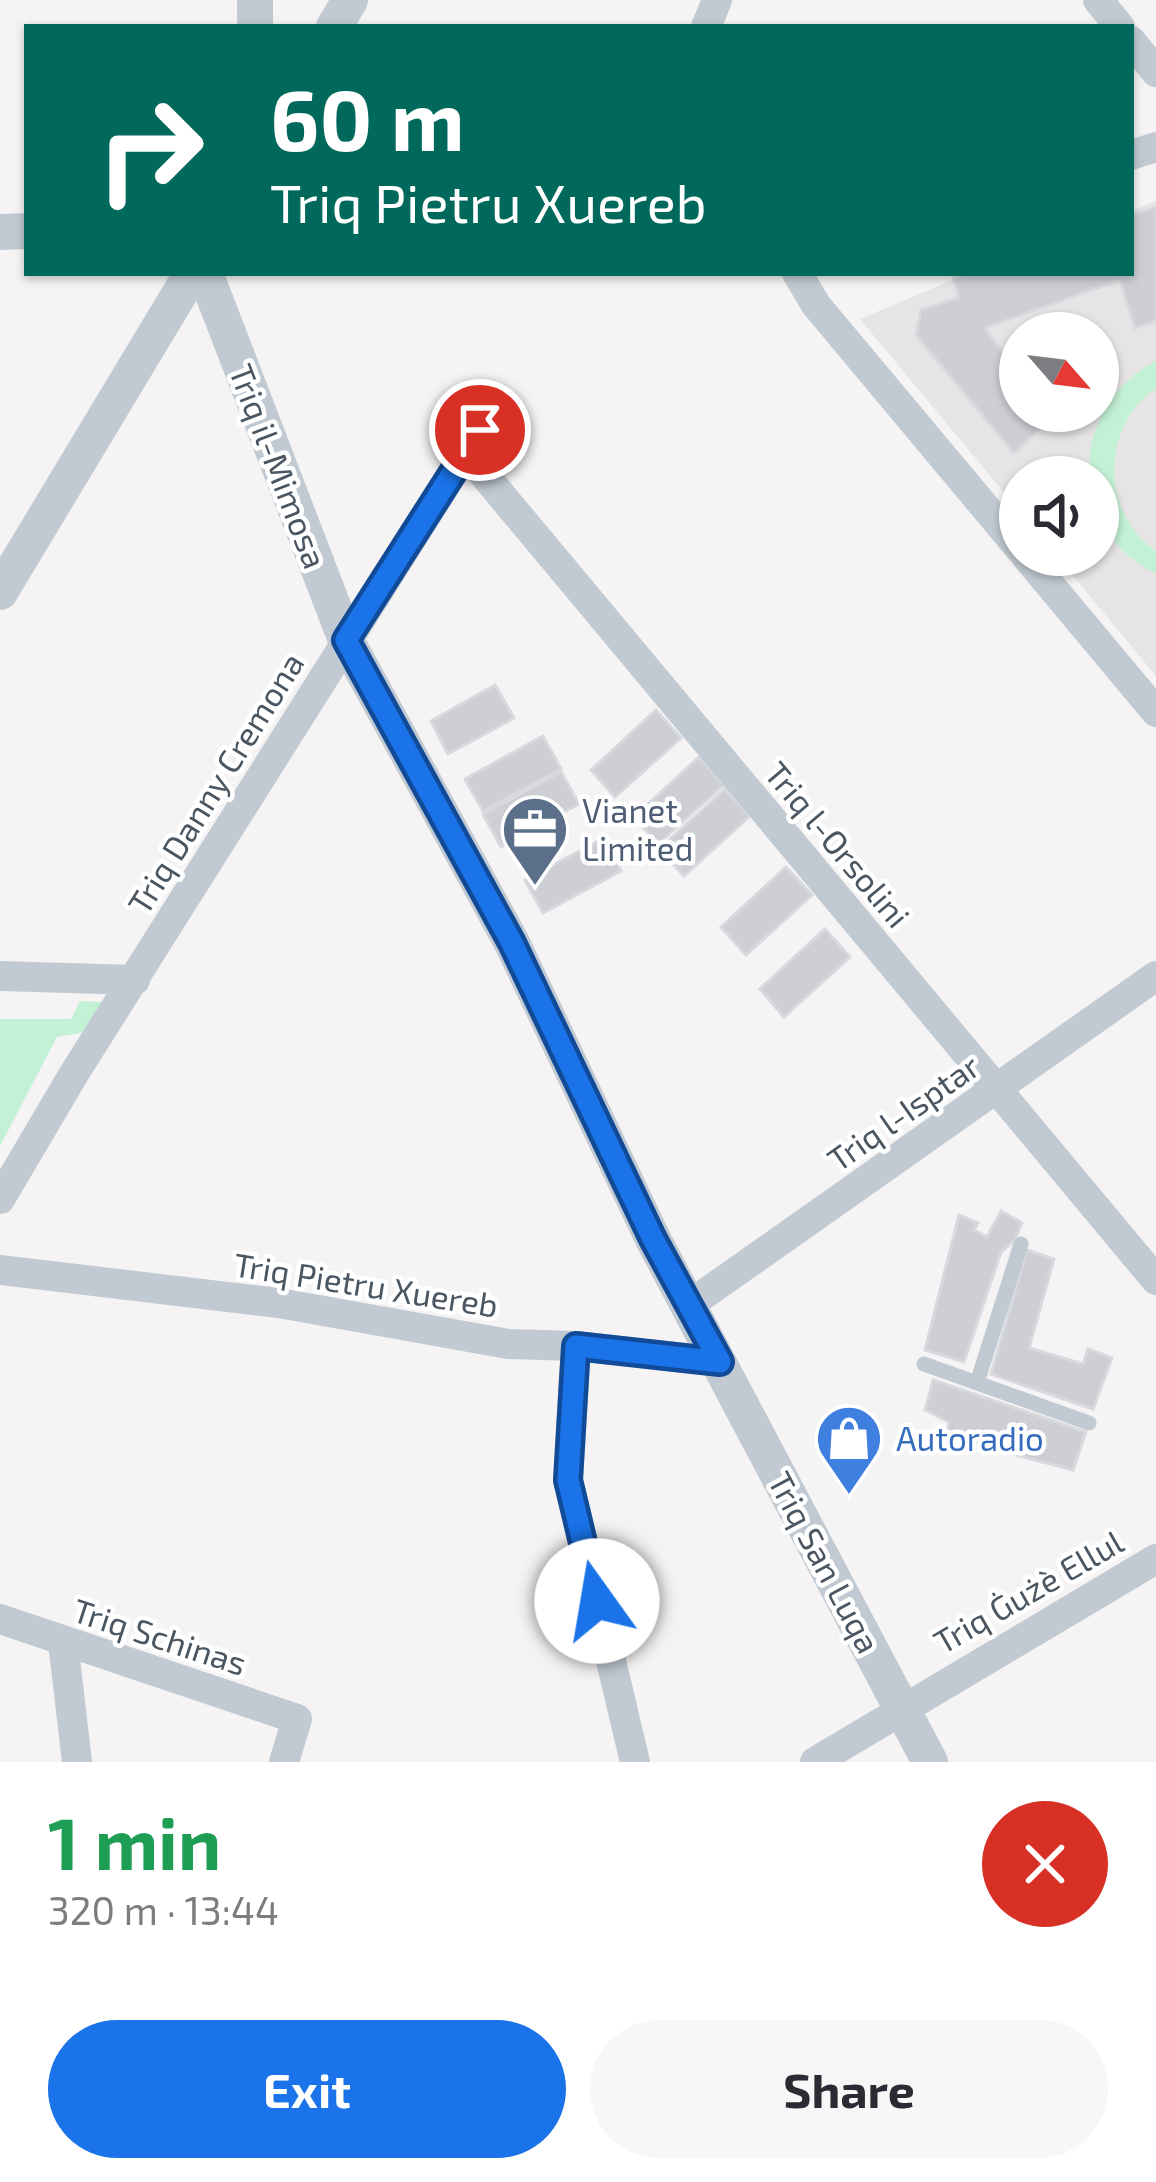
<!DOCTYPE html>
<meta charset="utf-8">
<style>
:root{--surface:#fff;--page:#f7f7f7;--text:#2b2b33;--muted:#7c7c81;--accent:#1a73e8}
body{margin:0;font-family:"Exo 2",sans-serif;background:var(--page);color:var(--text);height:100vh;display:flex;flex-direction:column;font-size:45px;white-space:nowrap}
*{box-sizing:border-box;margin:0}
p{font-size:39px;color:var(--muted)}
.icon{flex:none;width:66px;height:66px;fill:none;stroke:currentColor;stroke-width:2;stroke-linecap:round;stroke-linejoin:round}
.map{position:relative;height:1762px;overflow:hidden}
.details{display:flex;flex-direction:column;background:var(--surface);flex:1}
.details>*{flex:none}
.guide{position:absolute;left:24px;top:24px;width:1110px;height:252px;border-radius:0px;box-shadow:0 3px 9px #0004;background:#00695c;color:#fff;overflow:hidden}
.needle{width:78px;rotate:118deg}
.fabs{position:absolute;left:999px;top:312px;display:grid;gap:24px}
.fabs a{display:grid;place-items:center;width:120px;height:120px;border-radius:50%;background:var(--surface);box-shadow:0 3px 9px #0004;font-size:60px}
.pin{position:absolute;display:grid;place-items:center;width:102px;height:102px;color:#fff;margin:-51px;border:6px solid #fff;border-radius:50%;box-shadow:0 3px 12px #0007}
.me{position:absolute;width:132px;margin:-66px;rotate:347deg;stroke-linejoin:round;filter:drop-shadow(0 0 9px #0008)}
.turn{display:flex;align-items:center;gap:42px;height:252px;padding:0 48px;font-size:54px}
.turn .icon{width:156px;height:156px;stroke-width:2.5}
.turn b{display:block;font-size:84px;line-height:102px}
.round{display:grid;place-items:center;flex:none;width:126px;height:126px;border-radius:63px;background:var(--page)}
.headline{display:flex;align-items:center;justify-content:space-between;height:204px;padding:0 48px}
h1{font-size:72px;font-weight:700;line-height:90px;color:#1e9e55}
.primary-button{display:flex;gap:24px;margin-top:auto;padding:24px 48px}
.primary-button a{flex:1;height:138px;border-radius:72px;background:var(--accent);color:#fff;font-size:48px;font-weight:700;line-height:138px;text-align:center}
.primary-button a+a{background:var(--page);color:var(--text)}
.map>svg:first-child{display:block}
</style>
<div class="map">
<svg width="1156" height="1762" viewBox="0 0 1156 1762">
<rect width="100%" height="100%" fill="#f5f3f3"/>
<path fill="#e6e4e5" fill-rule="evenodd" d="M1156,201V676L1056,555H1098V477H1020V512L860,319L969,273H1131V211ZM1020,333H1098V411H1020Z"/>
<path fill="#c3f1d5" d="M1156,361V388C1101,426 1100,513 1156,551V574C1112,551 1098,525 1098,477H1090C1084,430 1115,381 1156,361Z
M80,1001L108,1002L91,1031L57,1037L0,1146V1019H71Z"/>
<path fill="#cdcfd5" stroke="#d7d9de" stroke-width="3" d="M1156,207V321L1135,328L1120,280L984,328L1020,373V411H1059L1014,453L916,335L921,310L959,298L953,279L970,273H1131V215Z
M495,685L514,718L448,754L431,721Z
M656,710L681,738L615,797L591,770Z
M543,736L561,769L483,811L465,779Z
M699,757L724,785L658,844L634,817Z
M561,772L579,804L501,847L483,814Z
M725,789L750,816L684,876L659,849Z
M604,838L621,871L543,913L525,880Z
M786,867L812,895L746,955L721,927Z
M825,929L850,957L784,1017L760,989Z
M1001,1211L1022,1223L1014,1241L1001,1252L964,1362L925,1350L959,1215L978,1223L974,1230L987,1237Z
M1027,1250L1054,1259L1029,1348L1083,1364L1088,1349L1112,1358L1093,1409L991,1374Z
M933,1380L1086,1432L1073,1470L947,1437L949,1422L925,1410Z"/>
<g fill="none" stroke-linecap="round" stroke-linejoin="round">
<path stroke="#c1cad2" stroke-width="15" d="M924,1364L1089,1423
M977,1383L1021,1244"/>
<path stroke="#c1cad2" stroke-width="30" d="M1098,0L1120,27
M706,27L717,0
M1131,41L1156,72
M1131,155L1156,147
M797,273L816,305L1020,549
M466,453L1156,1280
M1025,555L1156,712
M0,976L135,980
M0,1199L75,1072L494,408
M0,1270L279,1303L508,1344L576,1346L720,1362
M689,1305L1156,976
M576,1346L568,1480L635,1762
M0,1619L297,1719L284,1762
M63,1642L77,1762
M815,1762L1156,1559"/>
<path stroke="#c1cad2" stroke-width="36" d="M255,27V0
M334,27L350,0
M0,232L27,231
M205,273L346,640L512,943L653,1239L930,1762
M0,592L192,273"/>
</g>
<g fill="none" stroke-linecap="round" stroke-linejoin="round">
<defs>
<path id="route" d="M480,430L346,640L512,943L653,1239L720,1362L576,1346L568,1480L597,1601"/>
</defs>
<use href="#route" stroke="#114b97" stroke-width="30"/>
<use href="#route" stroke="#1a73e8" stroke-width="21"/>
</g>
<defs>
<symbol id="office-pin" viewBox="-11 -11 22 30"><path d="M0 17L-7.5 6A9.5 9.5 0 1 1 7.5 6Z" fill="#5c6f8a" stroke="#fff"/><path d="M-6-3h4V-5.5h4V-3h4V5H-6ZM-1-4.5V-3h2v-1.5ZM-6 0V1H6V0Z" fill="#fff"/></symbol>
<symbol id="shop-pin" viewBox="-11 -11 22 30"><path d="M0 17L-7.5 6A9.5 9.5 0 1 1 7.5 6Z" fill="#3f7fe0" stroke="#fff"/><path d="M-5-2.5h2.3a2.7 3.5 0 0 1 5.4 0H5L5.5 6h-11ZM-1.5-2.5h3a1.5 2.3 0 0 0-3 0Z" fill="#fff"/></symbol>
</defs>
<g fill-rule="evenodd">
<use href="#office-pin" x="497" y="791" width="76" height="104"/>
<use href="#shop-pin" x="811" y="1400" width="76" height="104"/>
</g>
<g text-anchor="middle" dominant-baseline="central" stroke-width="9" stroke-linejoin="round" paint-order="stroke">
<g font-size="33" fill="#4a5661" stroke="#fff">
<text transform="translate(279 466) rotate(69)">Triq il-Mimosa</text>
<text transform="translate(215 783) rotate(-58)">Triq Danny Cremona</text>
<text transform="translate(838 844) rotate(50)">Triq l-Orsolini</text>
<text transform="translate(903 1112) rotate(-35)">Triq l-Isptar</text>
<text transform="translate(366 1284) rotate(9)">Triq Pietru Xuereb</text>
<text transform="translate(825 1562) rotate(62)">Triq San Luqa</text>
<text transform="translate(1028 1591) rotate(-30)">Triq Ġużè Ellul</text>
<text transform="translate(160 1636) rotate(18)">Triq Schinas</text>
</g>
<g font-size="33" fill="#4e5e75" stroke="#fff" text-anchor="start">
<text x="582" y="810">Vianet<tspan x="582" dy="38">Limited</tspan></text>
</g>
<g font-size="33" fill="#366cbe" stroke="#fff" text-anchor="start">
<text x="896" y="1438">Autoradio</text>
</g>
</g>
</svg>
<div class="fabs">
<a><svg class="needle" viewBox="-14 -14 28 28"><path d="M0-13l5 13h-10z" fill="#e53935"/><path d="M0 13l5-13h-10z" fill="#7c7c81"/></svg></a>
<a><svg class="icon" aria-label="sound" viewBox="0 0 24 24"><path d="M4 9h4l5-4v14l-5-4H4zM17 9q2 3 0 6"/></svg></a>
</div>
<div class="pin" style="left:480px;top:430px;background:#d93025"><svg class="icon" aria-label="arrive" viewBox="0 0 24 24"><path d="M6 21V4h12l-3 4 3 4H6"/></svg></div>
<svg class="me" style="left:597px;top:1601px" viewBox="-20 -20 40 40"><circle r="19" fill="#fff"/><path d="M0-13L10 11 0 6-10 11z" fill="#1a73e8"/></svg>
<div class="guide">
<div class="turn"><svg class="icon" aria-label="right" viewBox="0 0 24 24"><path d="M7 20v-9h11M14 6l5 5-5 5"/></svg><div><b>60 m</b>Triq Pietru Xuereb</div></div>
</div>
</div>
<section class="details">
<div class="headline"><div><h1>1 min</h1><p>320 m · 13:44</p></div><a class="round" style="background:#d93025;color:#fff"><svg class="icon" aria-label="close" viewBox="0 0 24 24"><path d="M6 6l12 12M18 6L6 18"/></svg></a></div>
<div class="primary-button"><a>Exit</a><a>Share</a></div>
</section>
